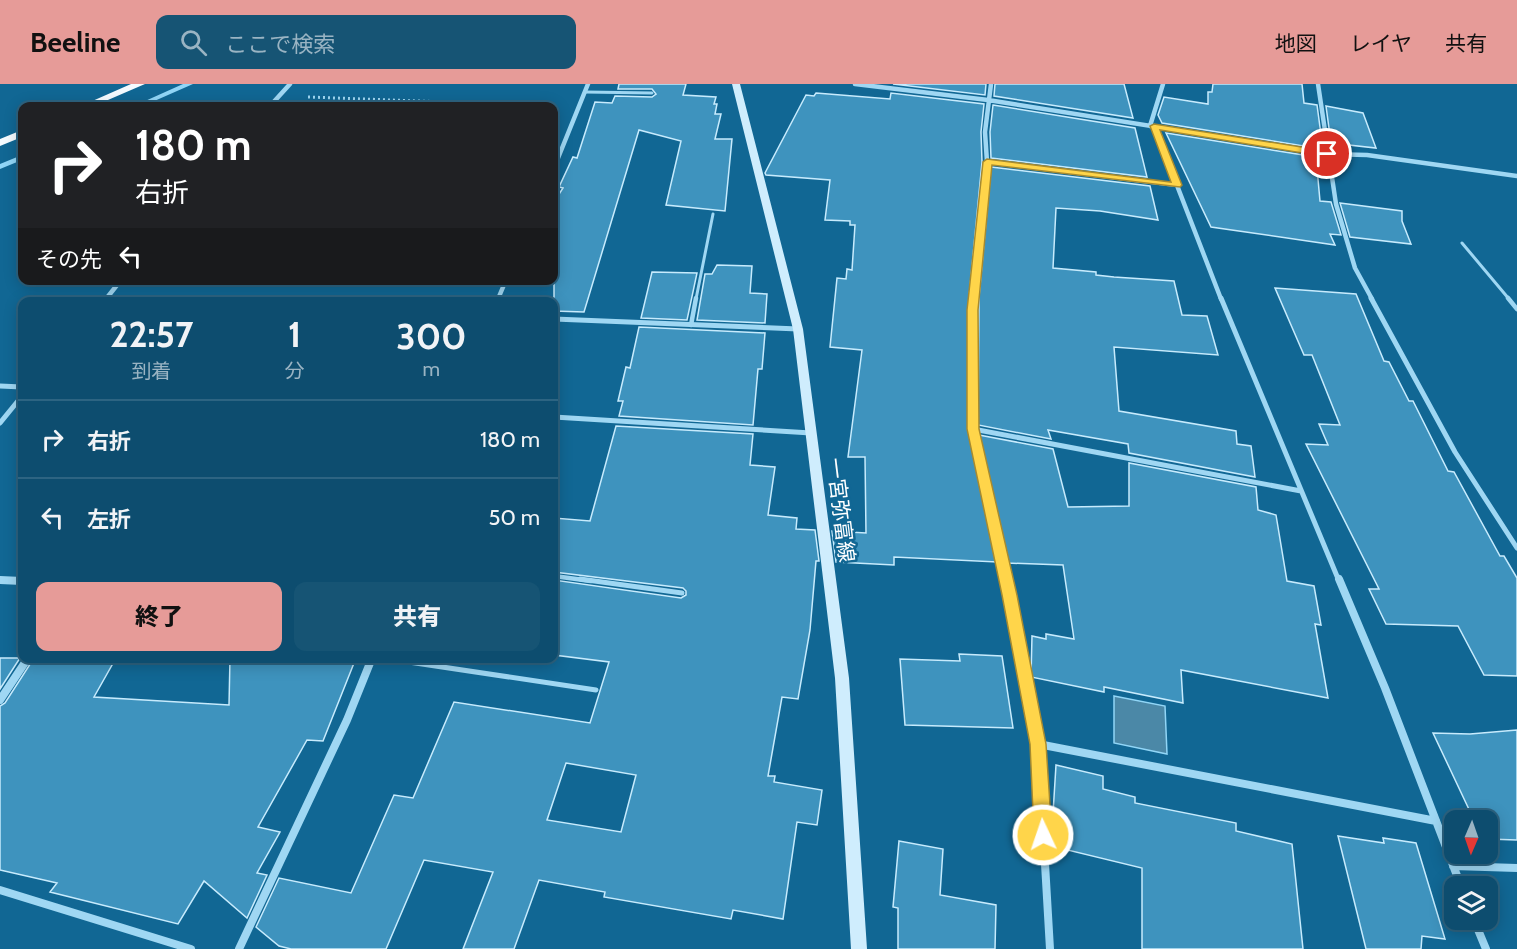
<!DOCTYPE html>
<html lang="ja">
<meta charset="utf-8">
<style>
:root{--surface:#0d4d6f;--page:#165474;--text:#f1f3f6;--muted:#9ab4c3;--line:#2d6482;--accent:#e69b98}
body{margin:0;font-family:Cabin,"Noto Sans JP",sans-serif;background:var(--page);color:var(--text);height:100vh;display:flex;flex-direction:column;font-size:22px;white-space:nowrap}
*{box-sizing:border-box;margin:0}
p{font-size:20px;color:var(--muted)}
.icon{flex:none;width:33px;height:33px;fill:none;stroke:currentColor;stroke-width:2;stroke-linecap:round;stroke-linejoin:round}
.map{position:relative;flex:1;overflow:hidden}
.side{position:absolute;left:18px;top:213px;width:540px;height:366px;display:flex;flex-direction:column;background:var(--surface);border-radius:12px;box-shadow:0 3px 15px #0003,0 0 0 2px var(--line)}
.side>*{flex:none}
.top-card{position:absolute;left:18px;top:18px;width:540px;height:183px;border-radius:12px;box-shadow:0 3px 15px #0003,0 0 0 2px var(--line);background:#202124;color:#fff;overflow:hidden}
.needle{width:39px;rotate:182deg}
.controls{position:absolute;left:1444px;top:726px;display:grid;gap:12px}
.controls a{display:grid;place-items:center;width:54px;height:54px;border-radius:12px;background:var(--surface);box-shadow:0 3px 15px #0003,0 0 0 2px var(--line);font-size:30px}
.pin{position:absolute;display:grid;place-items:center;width:51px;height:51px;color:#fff;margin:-26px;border:3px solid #fff;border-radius:50%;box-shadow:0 2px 6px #0007}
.me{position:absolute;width:66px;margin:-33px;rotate:357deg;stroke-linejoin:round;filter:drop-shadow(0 0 4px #0008)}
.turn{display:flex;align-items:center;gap:21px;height:126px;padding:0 18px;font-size:27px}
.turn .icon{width:78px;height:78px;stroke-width:2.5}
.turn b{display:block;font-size:42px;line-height:51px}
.then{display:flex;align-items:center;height:57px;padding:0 18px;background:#0003;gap:12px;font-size:22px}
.eta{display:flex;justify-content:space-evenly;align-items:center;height:102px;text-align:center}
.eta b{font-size:36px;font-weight:800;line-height:42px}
.action{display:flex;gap:12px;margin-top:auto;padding:12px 18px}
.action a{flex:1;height:69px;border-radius:12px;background:var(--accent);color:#111;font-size:24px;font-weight:800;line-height:69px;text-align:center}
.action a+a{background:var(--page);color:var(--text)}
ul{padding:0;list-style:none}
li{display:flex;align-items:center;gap:18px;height:78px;padding:0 18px;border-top:2px solid var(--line)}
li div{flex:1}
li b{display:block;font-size:22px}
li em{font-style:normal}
header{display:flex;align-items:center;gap:36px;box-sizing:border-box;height:84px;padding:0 30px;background:var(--accent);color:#111}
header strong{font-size:28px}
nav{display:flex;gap:33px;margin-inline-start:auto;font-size:21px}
.search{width:420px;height:54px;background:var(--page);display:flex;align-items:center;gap:15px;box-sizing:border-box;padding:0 21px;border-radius:12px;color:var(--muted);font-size:22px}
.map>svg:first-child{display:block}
</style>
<header>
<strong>Beeline</strong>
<div class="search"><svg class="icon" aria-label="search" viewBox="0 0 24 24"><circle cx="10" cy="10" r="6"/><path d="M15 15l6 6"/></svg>ここで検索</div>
<nav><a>地図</a><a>レイヤ</a><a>共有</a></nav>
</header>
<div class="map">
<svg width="1517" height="865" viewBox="0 0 1517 865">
<rect width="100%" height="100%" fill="#116794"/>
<path fill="#4b88a7" stroke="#91d6f7" stroke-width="1.5" d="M1114,612L1165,622L1167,670L1114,659Z"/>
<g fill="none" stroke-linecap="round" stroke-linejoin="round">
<path fill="#91d6f7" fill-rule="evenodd" d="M183,0H193L143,22H134Z
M22,71V76L0,85V80Z"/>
</g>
<path fill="#3e93be" stroke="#c7ebfd" stroke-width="1.5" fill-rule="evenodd" d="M619,0H686L683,11L716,13L714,20H717L715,30H721L715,55H732L725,127L666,121L681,57L639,46L584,228L554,227V118L563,104L559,103L573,73L577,74L595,18L612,19L615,12L652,13L656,10L652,5H618Z
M893,0H986L985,11Z
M995,0H1124L1133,34L994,12Z
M1213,0H1302L1304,19L1317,21L1322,58L1315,57L1316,64L1162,39L1158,31L1164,13L1208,20V8H1212Z
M816,9L890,15L891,9L984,20L981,48L982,78L969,214L968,345L997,478L894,473V481L836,478L832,447L866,449L865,373H848L862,266L830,263L837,194L846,195L847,185L852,186L855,141H850V137L825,136L830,96L766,91L765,89L806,11L814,12Z
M993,21L1135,44L1147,93L991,74L990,48Z
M1326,22L1363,29L1376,64L1331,59Z
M1166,49L1316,73L1320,117L1331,118L1341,151L1330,150L1335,161L1211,143Z
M991,83L1150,102L1158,136L1100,127L1056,124L1053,184L1096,188V191L1114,193L1174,197L1182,231L1207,232L1218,271L1114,263L1119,327L1236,347L1237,360L1251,362L1255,393L1129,369L1128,360L1048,346L1051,355L978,341L979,213Z
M1340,119L1402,127V137L1411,160L1350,153Z
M717,181L752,182L750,209L767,210L765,239L697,236L705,190H712Z
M652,188L697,189L687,236L641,234Z
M1275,204L1356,210L1384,277L1389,278L1409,317H1413L1448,387L1454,388L1500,472H1504L1517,494V592L1484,591L1458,542L1386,540L1369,505H1379L1306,360L1328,361L1319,340L1340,341L1312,271H1304Z
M639,243L765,249L762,285H758L753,341L619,332L623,317H618L626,283L630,284Z
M616,342L753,350L750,381L775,383L768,431L797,434L796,445L815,446L819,477H816L810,546L798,615L782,613L768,692H775L774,698L822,706L817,741L797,738L783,835L733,826L731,835L604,813L605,808L539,796L514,865H463L493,788L424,776L386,865H291L279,862L256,843L279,794L351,809L394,711L413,714L454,618L590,639L609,578L554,571V496L681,514L686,511V507L683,504L554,488V434L590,437ZM566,679L636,691L621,748L547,736Z
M979,351L1053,365L1068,423L1129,422V379L1256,403L1258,426L1276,431L1287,497L1314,502L1321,541L1315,540L1328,614L1181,586L1183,619L1104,603V608L1031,593L1032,552L1046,555V550L1074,555L1063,481L1007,479Z
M959,570L1002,572L1013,644L905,641L900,575L960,577Z
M0,574H20L0,605Z
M34,574H116L94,613L229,621L230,574H356L323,657L307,656L258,743L280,748L257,789L267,791L247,834L204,797L178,840L50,808L57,799L0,786V622L5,619Z
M1517,646V756L1488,755V736H1474L1433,649L1470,650Z
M1056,681L1103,692V705L1135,713V719L1236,739V747L1292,760L1303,865H1142V784L1051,762Z
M1338,752L1384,759L1383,754L1416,759L1445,855L1422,852L1421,865H1366Z
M899,757L943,765L940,811L996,821L995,865H898V824L893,823Z"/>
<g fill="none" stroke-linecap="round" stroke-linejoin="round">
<path stroke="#9fd7f3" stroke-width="3" stroke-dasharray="2 3" stroke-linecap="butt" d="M308,13L555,22"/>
<path stroke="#9fd7f3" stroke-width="3" d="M585,8L652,9
M1462,159L1509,215
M696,215L713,130"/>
<path stroke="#9fd7f3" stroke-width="4.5" d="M1508,214L1517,225
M691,241L696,214
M554,492L591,497"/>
<path stroke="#9fd7f3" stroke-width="5" d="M580,495L682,509
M382,574L596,606"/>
<path stroke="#9fd7f3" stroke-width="4.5" d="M855,0L988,16L1327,70L1367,71L1517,92
M1318,0L1336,120L1355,184L1372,215
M270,22L290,0
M1150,42L1163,0
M1154,42L1221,215
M987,78L1177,101
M554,84L588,0
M106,215L121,196
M498,215L506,196
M974,215L987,78L985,48L991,0"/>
<path stroke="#9fd7f3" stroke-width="5" d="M974,214L973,345L1006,497
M1221,214L1339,497
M1371,214L1455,368L1517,464
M104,218L107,214
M497,218L499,214
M554,235L798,245
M0,302L22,303
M554,333L811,349
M0,339L22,312
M973,345L1301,407
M0,496L20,497"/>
<path stroke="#9fd7f3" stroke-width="8" d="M1006,495L1038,660L1050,865
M1339,495L1385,604L1461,802
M0,496L22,497
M0,616L28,574
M1038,660L1436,737
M1453,782L1517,784
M0,806L191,865
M1474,836L1486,865
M239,865L347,636L372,574"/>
<path fill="#cfedfd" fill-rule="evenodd" d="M732,0H740L803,245L849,594L867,865H851L835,594L793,245Z"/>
<path fill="#f5fbff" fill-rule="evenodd" d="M131,0H145L94,22H81Z
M22,46V53L0,62V55Z"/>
</g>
<path fill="#ffd54a" stroke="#a68a30" stroke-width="1.5" d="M1154,40L1327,67L1332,70L1327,73L1160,46L1182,101L1180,103L992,81L978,226L979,345L1017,511L1046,660L1052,751L1049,757L1043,760L1037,757L1034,751L1030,660L1002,511L967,345V226L983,78L987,75L1171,98L1150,42Z"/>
<g text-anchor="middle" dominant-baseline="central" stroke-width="5" stroke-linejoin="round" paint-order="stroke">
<g font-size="21" fill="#fff" stroke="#116794">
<text transform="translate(841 426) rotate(83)">一宮弥富線</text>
</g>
</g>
</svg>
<div class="controls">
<a><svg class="needle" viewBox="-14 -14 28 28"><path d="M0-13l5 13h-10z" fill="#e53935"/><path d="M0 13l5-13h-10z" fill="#9ab4c3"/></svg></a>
<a><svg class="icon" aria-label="layers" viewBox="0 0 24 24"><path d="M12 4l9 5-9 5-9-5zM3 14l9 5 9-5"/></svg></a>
</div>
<div class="pin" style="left:1327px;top:70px;background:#d93025"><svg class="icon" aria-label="arrive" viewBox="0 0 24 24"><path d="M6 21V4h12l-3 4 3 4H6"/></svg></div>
<svg class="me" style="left:1043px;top:751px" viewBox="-20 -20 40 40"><circle r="17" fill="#ffd54a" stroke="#fff" stroke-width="3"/><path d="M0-11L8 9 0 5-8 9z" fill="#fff"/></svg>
<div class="top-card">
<div class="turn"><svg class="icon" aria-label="right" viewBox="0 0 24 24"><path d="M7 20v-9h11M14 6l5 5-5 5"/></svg><div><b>180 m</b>右折</div></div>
<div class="then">その先<svg class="icon" aria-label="left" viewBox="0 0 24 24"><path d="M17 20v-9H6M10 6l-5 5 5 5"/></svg></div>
</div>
<section class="side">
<div class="eta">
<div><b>22:57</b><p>到着</p></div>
<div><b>1</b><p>分</p></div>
<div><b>300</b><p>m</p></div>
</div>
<ul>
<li><svg class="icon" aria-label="right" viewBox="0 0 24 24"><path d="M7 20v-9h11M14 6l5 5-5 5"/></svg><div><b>右折</b></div><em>180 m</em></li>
<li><svg class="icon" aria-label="left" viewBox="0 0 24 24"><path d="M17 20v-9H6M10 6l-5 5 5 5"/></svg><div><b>左折</b></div><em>50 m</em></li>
</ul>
<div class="action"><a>終了</a><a>共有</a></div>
</section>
</div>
